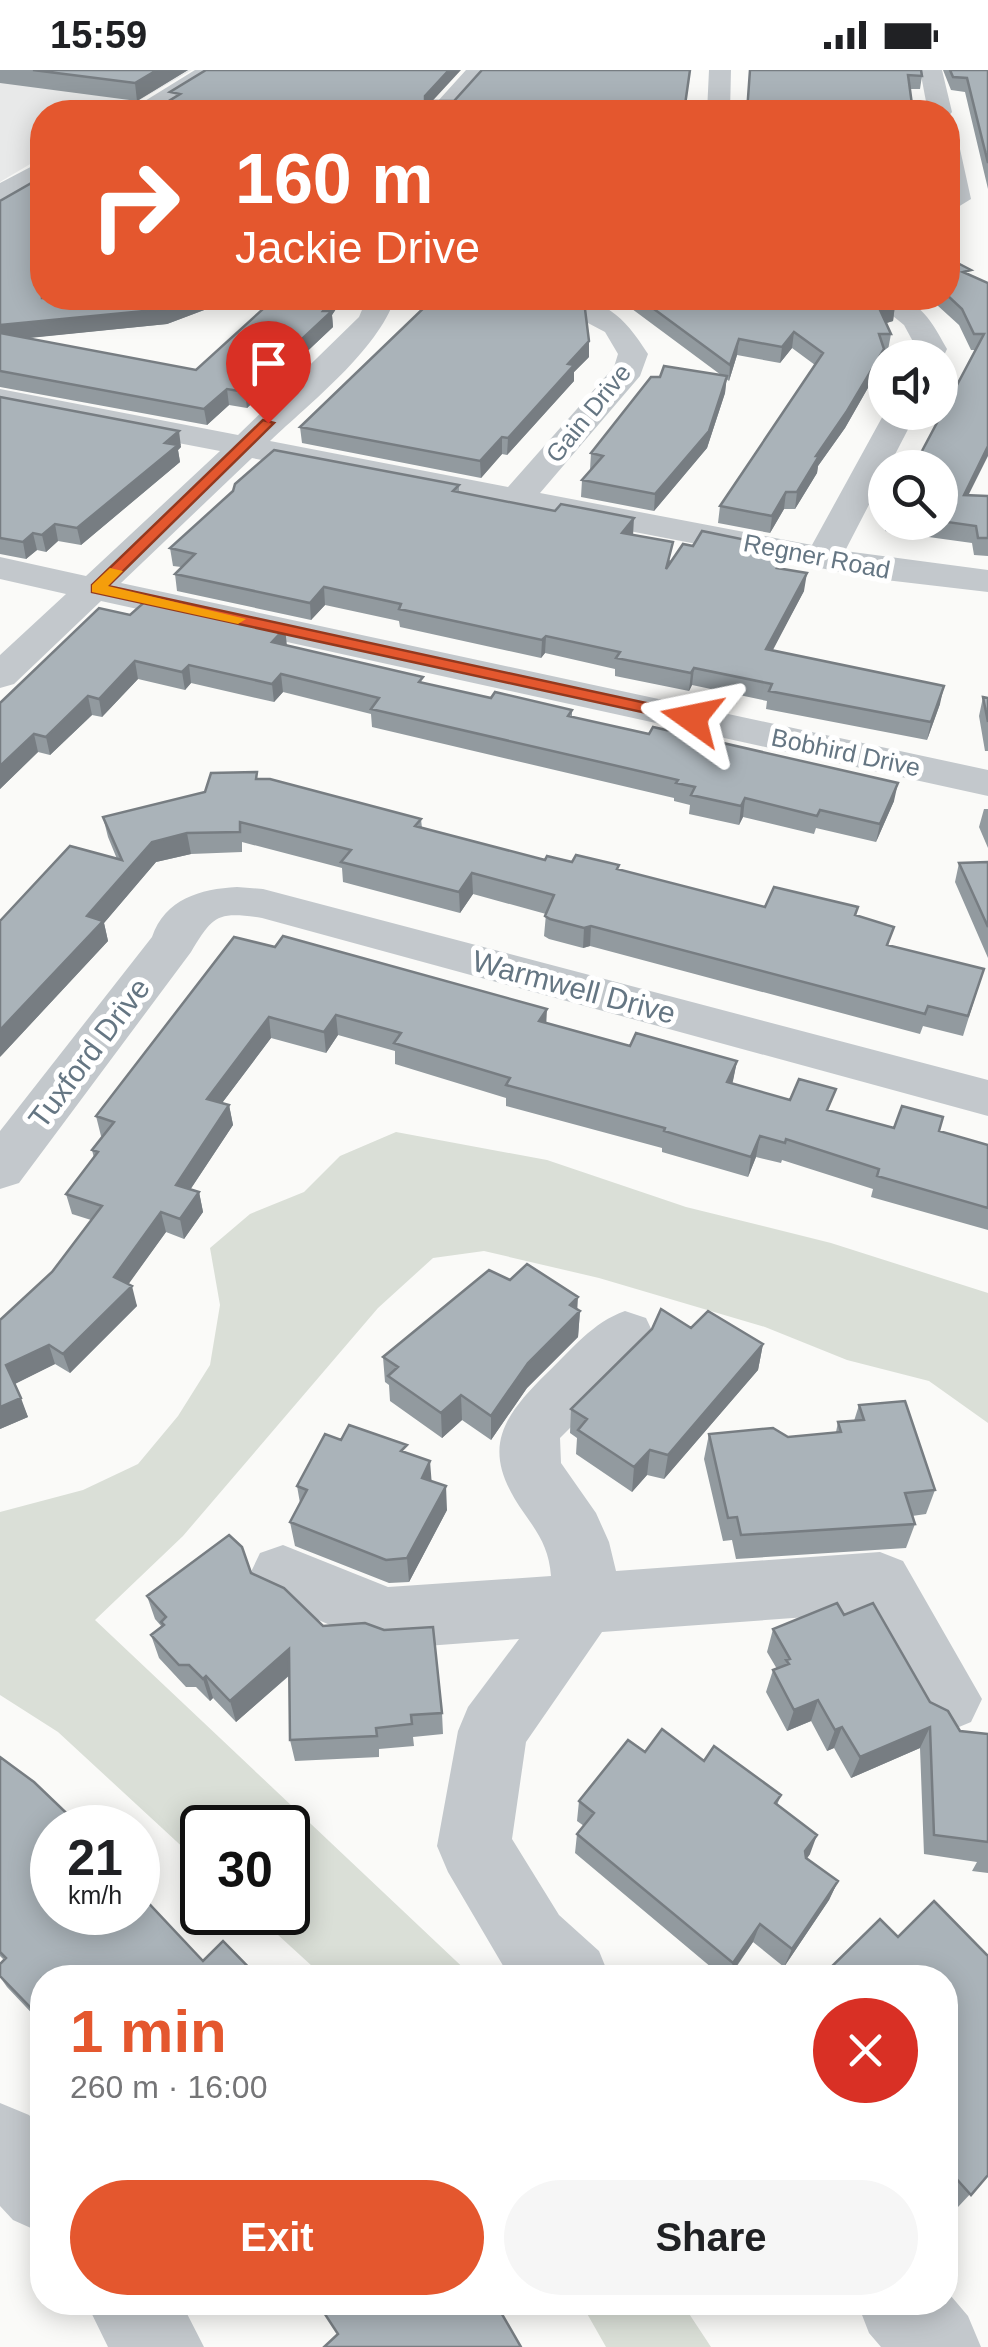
<!DOCTYPE html>
<meta charset="utf-8">
<style>
:root{--surface:#fff;--page:#f6f6f6;--text:#202124;--muted:#757577;--accent:#e4572e}
body{margin:0;font-family:Arial,sans-serif;background:var(--page);color:var(--text);height:100vh;display:flex;flex-direction:column;font-size:38px;white-space:nowrap}
*{box-sizing:border-box;margin:0}
p{font-size:32px;color:var(--muted)}
.icon{flex:none;width:55px;height:55px;fill:none;stroke:currentColor;stroke-width:2;stroke-linecap:round;stroke-linejoin:round}
.map{position:relative;flex:1;overflow:hidden}
.side{position:absolute;left:30px;top:1895px;width:928px;height:350px;display:flex;flex-direction:column;background:var(--surface);border-radius:40px;box-shadow:0 5px 25px #0003}
.side>*{flex:none}
.guide{position:absolute;left:30px;top:30px;width:930px;height:210px;border-radius:40px;box-shadow:0 5px 25px #0003;background:#e4572e;color:#fff;overflow:hidden}
.controls{position:absolute;left:868px;top:270px;display:grid;gap:20px}
.controls a{display:grid;place-items:center;width:90px;height:90px;border-radius:50%;background:var(--surface);box-shadow:0 5px 25px #0003;font-size:50px}
.speed{position:absolute;left:30px;top:1735px;display:flex;gap:20px;font-size:50px;font-weight:700;text-align:center}
.speed>*{display:grid;place-content:center;width:130px;height:130px;border-radius:50%;background:var(--surface);box-shadow:0 5px 25px #0003;line-height:1}
.speed small{font-size:25px;font-weight:400}
.speed .limit{border:5px solid #111;border-radius:15px;background:#fff;color:#111}
.pin{position:absolute;display:grid;place-items:center;width:85px;height:85px;color:#fff;margin:-102px -42px;border-radius:50% 50% 50% 0;rotate:-45deg;box-shadow:0 0 10px #0007}
.pin .icon{rotate:45deg}
.me{position:absolute;width:110px;margin:-55px;rotate:282deg;stroke-linejoin:round;filter:drop-shadow(0 0 8px #0008)}
.turn{display:flex;align-items:center;gap:35px;height:210px;padding:0 40px;font-size:45px}
.turn .icon{width:130px;height:130px;stroke-width:2.5}
.turn b{display:block;font-size:70px;line-height:85px}
.round{display:grid;place-items:center;flex:none;width:105px;height:105px;border-radius:52px;background:var(--page)}
.head{display:flex;align-items:center;justify-content:space-between;height:170px;padding:0 40px}
h1{font-size:60px;font-weight:700;line-height:75px;color:var(--accent)}
.action{display:flex;gap:20px;margin-top:auto;padding:20px 40px}
.action a{flex:1;height:115px;border-radius:60px;background:var(--accent);color:#fff;font-size:40px;font-weight:700;line-height:115px;text-align:center}
.action a+a{background:var(--page);color:var(--text)}
.status{display:flex;justify-content:space-between;align-items:center;height:70px;padding:0 50px;background:var(--surface);direction:ltr}
.status svg{height:28px;fill:currentColor}
.map>svg:first-child{display:block}
</style>
<div class="status"><b>15:59</b><svg viewBox="0 0 49 12"><path d="M0 12V9h3v3zM5 12V6h3v6zM10 12V3h3v9zM15 12V0h3v12zM26 1h20v11H26zM47 4h2v5h-2z"/></svg></div>
<div class="map">
<svg width="988" height="2277" viewBox="0 0 988 2277">
<rect width="100%" height="100%" fill="#fafaf8"/>
<path fill="#e8e9e9" d="M0,0H192L119,42H42V87L0,112Z"/>
<path fill="#dadfd7" d="M396,1062L547,1090L686,1137L831,1173L988,1223V1353L929,1311L847,1290L765,1257L599,1208L484,1181L433,1188L378,1238L183,1466L95,1550L473,1907H324L254,1843L288,1842V1758H202V1795L58,1662L0,1625V1442L83,1420L138,1394L178,1346L210,1295L220,1235L210,1178L250,1144L304,1122L340,1086Z
M581,2233H682L711,2277H606Z"/>
<g fill="none" stroke-linecap="round" stroke-linejoin="round">
<path fill="#c3c8cc" fill-rule="evenodd" d="M195,0H222L155,42H127Z
M466,0H489L451,42H428Z
M709,0H731L730,42H707Z
M920,0H942L952,42L948,47V42H928Z
M948,72L960,79L971,129L958,137L948,133Z
M42,91V109L0,132V113Z
M367,228H395C378,280 310,333 270,371L508,417L614,297L618,284L605,262L552,234L548,228C600,225 621,241 648,284L640,306L540,423L812,475L885,342H917L845,481L988,500V522L877,509L252,388L121,513L988,700V726L101,531L14,614L0,618V585L66,524L0,509V487L86,506L220,381L0,339V319L238,365L359,247Z
M871,228C917,225 926,241 947,279L940,294V288H914L917,279L904,255Z
M237,817L263,819L988,1010V1046L262,848C216,841 213,846 191,882L19,1113L0,1119V1061L152,867C165,829 200,819 237,817Z
M625,1241L646,1248L654,1265L646,1282L560,1368L561,1393L596,1443L609,1472L616,1501L880,1482L903,1491L982,1629L971,1652L947,1662L923,1652L862,1543L602,1562L526,1672L512,1769L559,1845L599,1881L610,1908H515L505,1899L448,1802L437,1776L458,1661L468,1637L519,1569L386,1579L260,1525L250,1504L260,1483L283,1475L388,1517L551,1506C549,1479 539,1464 524,1443C481,1382 498,1351 547,1303C571,1280 593,1252 625,1241Z
M0,2033L29,2045L42,2060V2163L13,2150L0,2136Z
M945,2219L968,2246L981,2277H881L869,2263L857,2232H945Z
M86,2232H181L204,2277H108Z"/>
</g>
<path fill="#929a9f" d="M0,0H188L137,31L0,13Z
M750,0L922,6L920,19H910Z
M943,0H988V119L965,22L951,20Z
M0,131L42,228H236L167,254L26,268L196,300L342,230L332,245L333,257L247,338L229,335L207,355L0,317Z
M948,188L970,205L988,213L968,425L988,426V486L974,485L972,473L885,461L886,452H940V398L975,280H971L959,255L937,235L925,239L903,228H948Z
M587,228H886L895,235L893,251L886,253L891,264L888,280H884L881,295L845,358L818,396L817,403L795,439H784L770,463L718,453L720,436L815,295L792,278L780,293L737,285L729,311L726,309L725,323L707,378L654,441L581,427L582,410L590,400L591,383L721,305L624,233L611,237Z
M589,287L574,302V311L507,385L502,384L481,408L302,373L300,357Z
M0,327L181,377L178,380L180,392L81,475L58,471L46,482L37,480L26,489L0,484Z
M459,415V422L633,465L671,491L755,482L783,488L782,499L804,521L772,580L940,634L927,670L766,639L767,631L692,615L689,621L615,606V599L545,583L541,588L400,557L399,551L325,535L311,550L177,521L175,504L181,497L173,496L170,478Z
M99,538L287,576L423,613L491,628L572,640V647L894,731L876,772L816,758L814,764L743,747L739,755L689,744L690,735L674,731V728L372,657L371,644L283,622L274,632L191,613L185,620L138,609L102,647L92,645L50,685L38,682L0,719V633Z
M983,627L988,628V681H985L979,646Z
M258,709L421,749L422,758L545,790L572,792L619,800L765,837H858L856,845L890,876L984,899L963,966L923,956L920,964L590,876L583,878L549,869L544,866L546,844L473,824L460,843L343,812L342,798L242,772V782L191,784L156,792L104,853L108,871L0,987L117,789L108,767L103,747Z
M984,739H988V778L979,757Z
M988,792V888L955,812L959,793Z
M234,867L630,976L737,991L732,1014L894,1058L939,1061L988,1075V1160L871,1127L873,1119L782,1090L781,1093L756,1087L748,1107L662,1082V1078L506,1036V1028L395,994V981L338,965L326,983L271,968L222,1033L229,1035L233,1055L190,1120L199,1122L203,1142L184,1169L166,1162L128,1214L137,1236L70,1303L55,1294L14,1314L28,1347L0,1359V1250L52,1202L91,1150L72,1144L66,1124L94,1088L92,1080L102,1066H101L96,1046Z
M577,1240L580,1241L578,1267L527,1318L491,1370L462,1350L442,1368L390,1331L389,1315L385,1312L383,1287Z
M691,1258L763,1274L758,1300L664,1409L647,1405L632,1422L576,1384L577,1368L570,1363L571,1339Z
M859,1335L935,1420L926,1444L912,1446L915,1454L906,1478L736,1489L732,1470L723,1471L704,1389L709,1364L788,1367L836,1362L838,1352L854,1351Z
M341,1370L408,1384L431,1411L447,1440L409,1512L389,1513L295,1476L290,1452L300,1433L297,1416Z
M251,1503L442,1643L443,1664L413,1667L414,1676L379,1679V1687L295,1691L290,1670V1605L236,1652L213,1628L210,1631L196,1617H186L159,1588L151,1565L162,1557L155,1549L147,1526Z
M844,1545L930,1632L960,1661L988,1664V1803L972,1801L977,1792L924,1784L920,1678L851,1708L834,1678L827,1681L811,1651L787,1661L766,1622L773,1600L777,1599L767,1582L773,1559Z
M645,1682L704,1691L781,1725L777,1735L810,1784L807,1788L838,1811L829,1830L784,1897L753,1872L729,1908H724L575,1783L577,1764L584,1756L577,1751L579,1731Z
M0,1687L52,1758L138,1792L150,1815L140,1825L203,1891L259,1908H42V1954L7,1917L0,1907V1894L4,1890L0,1886Z
M934,1831L988,1886V2105L958,2137L945,2122V1908H821L880,1849L898,1867Z"/>
<path fill="#777d82" d="M157,0H188L137,31L135,13Z
M449,0H461L425,39V26Z
M194,228H236L167,254L0,271V255Z
M332,228H342V230L332,245L333,257L247,338L245,322L323,241Z
M612,228H625L624,233L611,237Z
M927,228H939L937,235L925,239Z
M895,235L893,251L877,256L880,240Z
M794,262L792,278L780,293L782,277Z
M739,269L737,285L729,311L730,295Z
M589,271V287L574,302V311L507,385L508,368L568,294Z
M884,279L881,295L845,358L818,396L817,403L795,439L797,422L816,386Z
M727,306L725,323L707,378L654,441L655,424Z
M227,319L229,335L207,355L204,339Z
M179,361L181,377L178,380L180,392L81,475L77,458Z
M502,367V384L481,408L480,391Z
M988,376V386L960,442L964,425Z
M786,422L784,439L770,463L772,446Z
M634,448L633,466L622,463Z
M55,454L58,471L46,482L42,465Z
M33,463L37,480L26,489L23,472Z
M807,503L804,521L764,597L766,579Z
M324,517L325,535L311,550L310,533Z
M285,558L287,576L272,572Z
M546,566L545,583L541,588L542,570Z
M135,591L138,609L102,647L99,629Z
M189,595L191,613L185,620L182,602Z
M694,598L692,615L689,621L691,603Z
M281,604L283,622L274,632L272,614Z
M944,616L940,634L927,670L931,652Z
M88,626L92,645L50,685L46,667Z
M34,664L38,682L0,719V696Z
M898,713L894,731L876,772L880,754Z
M745,728L743,747L739,755L741,736Z
M187,763L191,784L156,792L104,853L108,871L0,987V960L87,846L152,772Z
M472,803L473,824L460,843L459,822Z
M591,856L590,876L583,878L584,858Z
M547,939L546,959L539,951Z
M336,945L338,965L326,983L324,962Z
M269,947L271,968L210,1049L207,1029Z
M737,991L733,1011L724,1032L727,1012Z
M229,1035L233,1055L180,1135L176,1115Z
M760,1066L756,1087L748,1107L751,1087Z
M199,1122L203,1142L184,1169L180,1149Z
M161,1142L166,1162L120,1226L114,1207Z
M132,1216L137,1236L70,1303L63,1284Z
M578,1227L577,1244L580,1241L578,1267L527,1318L491,1370V1346L570,1235Z
M763,1274L758,1300L664,1409L668,1385Z
M49,1275L55,1294L13,1315L6,1295Z
M461,1325L462,1350L442,1368L441,1343Z
M21,1328L28,1347L0,1359V1337Z
M650,1380L647,1405L632,1422L634,1397Z
M430,1391L432,1416L422,1408Z
M446,1416L447,1440L409,1512L407,1488Z
M289,1579L294,1601L236,1652L230,1631Z
M206,1606L213,1628L210,1631L203,1609Z
M818,1630L811,1651L787,1661L794,1640Z
M842,1657L834,1678L827,1681L835,1660Z
M930,1657L920,1678L851,1708L860,1687Z
M817,1765L810,1784L798,1801L805,1781Z
M141,1796L150,1815L138,1828V1800Z
M838,1811L829,1830L784,1897L792,1879Z
M760,1854L753,1872L728,1908L733,1893Z
M78,1897L84,1908H68Z
M42,1934V1953L35,1942Z"/>
<path fill="#aab3b9" stroke="#777d82" stroke-width="2.5" d="M33,0H157L135,13Z
M206,0H449L425,26V31H454L482,0H690L684,42H388L387,41V42H151L180,24L170,22Z
M750,0H921L922,6L908,5L913,42H747Z
M950,0H988V93L967,8L953,7Z
M42,107V228H194L165,239L0,255V131Z
M948,188L971,200L963,202L988,213V376L964,425L988,426V468H978L976,456L940,451V398H913L984,264H974L962,239L948,226Z
M275,228H332L323,241H332L245,322L227,319L204,339L0,301V263L196,300Z
M434,228H562L585,239L589,271L568,294L574,295L508,368L502,367L480,391L300,357Z
M639,228H886L895,235L880,240L891,264H879L884,279L847,341L816,386H819L797,422H786L772,446L720,436L823,283L794,262L782,277L739,269L730,295Z
M664,296L727,306L709,361L655,424L582,410L603,386L591,383L651,307H660Z
M0,327L179,361L165,373L178,375L77,458L55,454L42,465L33,463L23,472L0,468Z
M274,380L459,415L453,421L555,441L561,434L634,448L622,463L673,472L666,499L683,474L693,476L702,461L756,472L750,481L783,488L777,498L807,503L766,579L944,616L931,652L769,621L772,614L694,598L691,603L616,588L620,582L546,566L542,570L399,539L401,534L324,517L310,533L175,504L195,484L170,478L233,421L235,414Z
M149,528L285,558L272,572L423,607L419,612L491,628L495,622L572,640L568,646L649,664L653,657L898,713L880,754L820,740L817,746L745,728L741,736L691,725L695,717L676,713L678,710L371,639L379,628L281,604L272,614L189,595L182,602L135,591L99,629L88,626L46,667L34,664L0,696V633L99,538L130,545Z
M983,627L988,628V652Z
M257,702L256,709H270L421,749L415,756L545,790L547,786L572,792L576,785L619,795L617,799L765,837L774,817L858,837L855,845L894,857L887,875L984,899L968,946L928,936L925,944L591,856L584,858L550,849L545,846L554,825L472,803L459,822L341,792L351,780L240,752V762L187,763L152,772L87,846L103,851L0,960V851L70,776L122,790L103,747L205,722L211,703Z
M988,792V857L959,793Z
M283,866L547,939L539,951L630,976L636,963L737,991L727,1012L790,1030L799,1009L836,1019L827,1040L894,1058L902,1036L943,1047L939,1061L988,1075V1138L877,1106L879,1099L786,1069L785,1073L760,1066L751,1087L664,1061L665,1058L506,1015L510,1008L394,973L401,963L336,945L324,962L269,947L207,1029L229,1035L176,1115L199,1122L180,1149L161,1142L114,1207L132,1216L63,1284L49,1275L6,1295L21,1328L0,1337V1250L52,1202L102,1136L66,1124L98,1082L92,1080L114,1052L96,1046L234,867L275,877Z
M527,1194L578,1227L570,1235L580,1241L528,1293L491,1346L461,1325L441,1343L388,1306L398,1297L383,1287L489,1200L510,1210Z
M661,1239L691,1258L708,1241L763,1274L668,1385L650,1380L634,1397L578,1360L587,1349L571,1339L652,1259Z
M905,1331L935,1420L905,1423L915,1454L741,1465L737,1447L728,1448L709,1364L773,1358L788,1367L841,1362L838,1352L864,1350L859,1335Z
M349,1355L407,1375L401,1381L430,1391L422,1408L446,1416L407,1488L386,1490L290,1452L307,1420L297,1416L325,1364L341,1370Z
M229,1465L242,1477L251,1503L284,1518L323,1556L365,1553L384,1560L433,1557L442,1643L411,1645L412,1654L376,1658L377,1666L290,1670L289,1579L230,1631L206,1606L203,1609L189,1595H179L151,1565L164,1555L161,1552L166,1547L147,1526Z
M837,1533L844,1545L873,1533L930,1632L948,1641L960,1661L988,1664V1772L934,1765L930,1657L860,1687L842,1657L835,1660L818,1630L794,1640L773,1600L789,1594L786,1590L790,1589L773,1559Z
M662,1659L704,1691L714,1676L781,1725L775,1733L817,1765L805,1781L806,1788L838,1811L792,1879L760,1854L733,1893L577,1764L594,1743L579,1731L628,1670L645,1682Z
M0,1687L34,1712L82,1758H52V1842H138V1822L203,1891L223,1871L259,1908H88L78,1897L68,1908H42V1934L35,1942L0,1906V1894L6,1888L0,1882Z
M934,1831L988,1886V2105L971,2125L945,2096V1908L821,1907L880,1849L898,1867Z
M317,2232H495L521,2277H324L338,2264Z"/>
<path fill="#e4572e" stroke="#94391e" stroke-width="2.5" d="M263,350L274,353L108,516L692,643L701,648L692,653L92,522V515Z"/>
<path fill="#f59e0b" d="M110,498L123,501L108,516L246,549L238,554L92,522V515Z"/>
<g text-anchor="middle" dominant-baseline="central" stroke-width="10" stroke-linejoin="round" paint-order="stroke">
<g font-size="25" fill="#657683" stroke="#fff">
<text transform="translate(588 343) rotate(-51)">Gain Drive</text>
<text transform="translate(817 486) rotate(11)">Regner Road</text>
<text transform="translate(846 682) rotate(12)">Bobhird Drive</text>
</g>
<g font-size="30" fill="#657683" stroke="#fff">
<text transform="translate(574 917) rotate(15)">Warmwell Drive</text>
<text transform="translate(89 983) rotate(-53)">Tuxford Drive</text>
</g>
</g>
</svg>
<div class="controls">
<a><svg class="icon" aria-label="sound" viewBox="0 0 24 24"><path d="M4 9h4l5-4v14l-5-4H4zM17 9q2 3 0 6"/></svg></a>
<a><svg class="icon" aria-label="search" viewBox="0 0 24 24"><circle cx="10" cy="10" r="6"/><path d="M15 15l6 6"/></svg></a>
</div>
<div class="speed"><div>21<small>km/h</small></div><div class="limit">30</div></div>
<div class="pin" style="left:268px;top:353px;background:#d93025"><svg class="icon" aria-label="arrive" viewBox="0 0 24 24"><path d="M6 21V4h12l-3 4 3 4H6"/></svg></div>
<svg class="me" style="left:692px;top:648px" viewBox="-20 -20 40 40"><path d="M0-17L14 15 0 8-14 15z" fill="#e4572e" stroke="#fff" stroke-width="4"/></svg>
<div class="guide">
<div class="turn"><svg class="icon" aria-label="right" viewBox="0 0 24 24"><path d="M7 20v-9h11M14 6l5 5-5 5"/></svg><div><b>160 m</b>Jackie Drive</div></div>
</div>
<section class="side">
<div class="head"><div><h1>1 min</h1><p>260 m · 16:00</p></div><a class="round" style="background:#d93025;color:#fff"><svg class="icon" aria-label="close" viewBox="0 0 24 24"><path d="M6 6l12 12M18 6L6 18"/></svg></a></div>
<div class="action"><a>Exit</a><a>Share</a></div>
</section>
</div>
